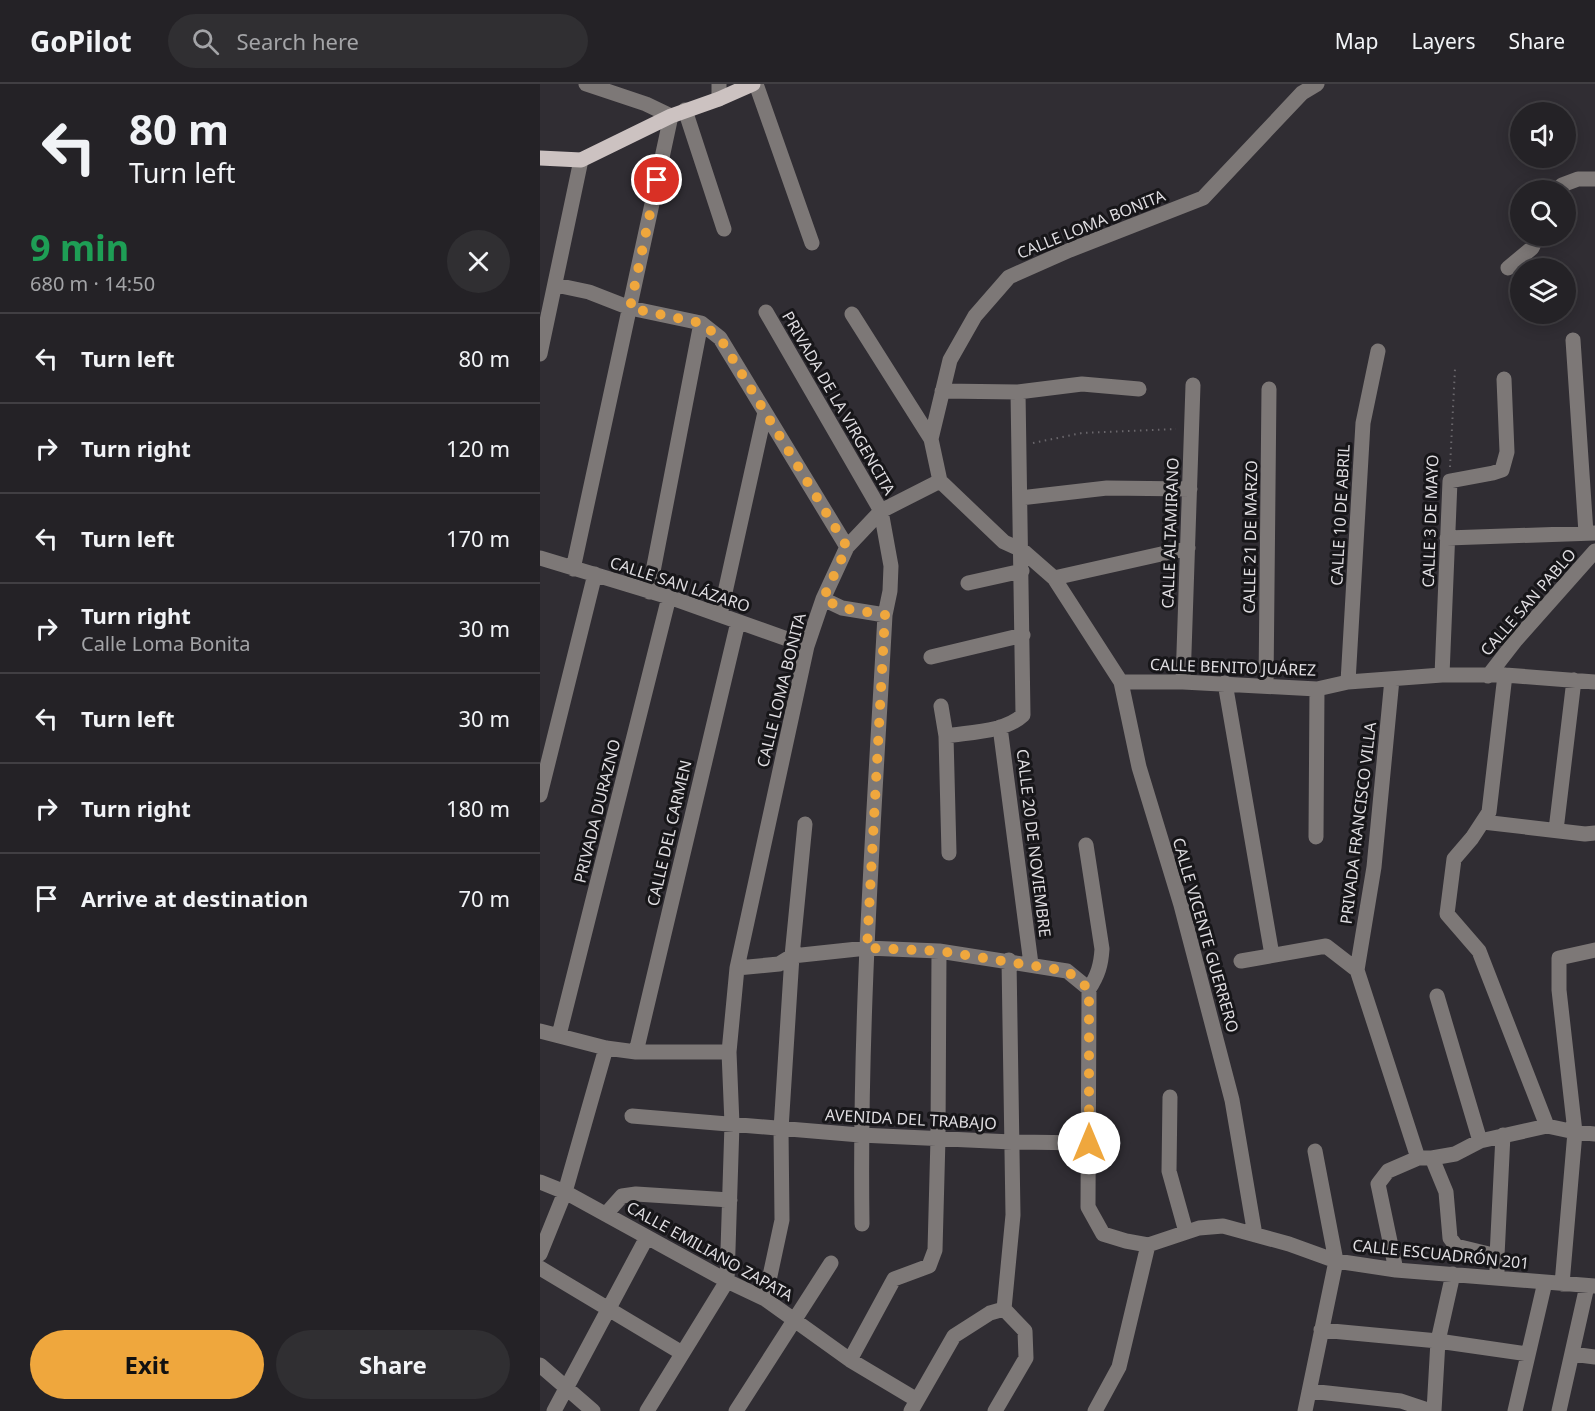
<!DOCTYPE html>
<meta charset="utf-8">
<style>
:root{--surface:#242226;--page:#302f32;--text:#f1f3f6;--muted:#a3a4a7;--line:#413f43;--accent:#efa73d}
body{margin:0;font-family:"Noto Sans",sans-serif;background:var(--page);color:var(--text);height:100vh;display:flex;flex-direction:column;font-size:22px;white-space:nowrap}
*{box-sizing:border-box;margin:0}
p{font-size:20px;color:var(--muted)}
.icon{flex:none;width:33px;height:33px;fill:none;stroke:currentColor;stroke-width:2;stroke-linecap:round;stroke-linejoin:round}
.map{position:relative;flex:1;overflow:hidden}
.sheet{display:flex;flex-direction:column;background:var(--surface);width:540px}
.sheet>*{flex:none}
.hud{background:#242226;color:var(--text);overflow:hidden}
.fabs{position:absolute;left:970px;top:18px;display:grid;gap:12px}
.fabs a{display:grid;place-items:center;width:66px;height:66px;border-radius:50%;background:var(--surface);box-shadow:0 3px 15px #0003,0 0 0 2px var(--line);font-size:30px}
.pin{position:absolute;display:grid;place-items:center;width:51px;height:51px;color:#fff;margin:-26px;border:3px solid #fff;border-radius:50%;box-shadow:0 2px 6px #0007}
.me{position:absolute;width:66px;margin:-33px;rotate:0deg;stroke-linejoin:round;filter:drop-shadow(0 0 4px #0008)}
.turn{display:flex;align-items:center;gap:21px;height:126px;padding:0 30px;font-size:27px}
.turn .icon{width:78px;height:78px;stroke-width:2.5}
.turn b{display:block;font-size:42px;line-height:51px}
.round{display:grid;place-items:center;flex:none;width:63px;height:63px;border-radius:32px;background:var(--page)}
.head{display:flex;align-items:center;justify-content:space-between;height:102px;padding:0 30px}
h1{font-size:36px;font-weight:700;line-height:45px;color:#1e9e55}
.cta{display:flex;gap:12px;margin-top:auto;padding:12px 30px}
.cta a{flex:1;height:69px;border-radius:36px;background:var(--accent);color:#111;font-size:24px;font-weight:700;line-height:69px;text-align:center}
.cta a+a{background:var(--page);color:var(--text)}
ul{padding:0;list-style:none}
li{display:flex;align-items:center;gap:18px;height:90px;padding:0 30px;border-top:2px solid var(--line)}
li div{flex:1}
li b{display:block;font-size:22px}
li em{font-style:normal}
header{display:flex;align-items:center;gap:36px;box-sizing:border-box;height:84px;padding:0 30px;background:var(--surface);border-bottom:2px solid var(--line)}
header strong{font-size:28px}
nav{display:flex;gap:33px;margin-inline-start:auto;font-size:21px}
.search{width:420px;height:54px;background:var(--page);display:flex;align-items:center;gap:15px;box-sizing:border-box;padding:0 21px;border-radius:33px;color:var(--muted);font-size:22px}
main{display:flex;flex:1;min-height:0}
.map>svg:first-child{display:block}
</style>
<header>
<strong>GoPilot</strong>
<div class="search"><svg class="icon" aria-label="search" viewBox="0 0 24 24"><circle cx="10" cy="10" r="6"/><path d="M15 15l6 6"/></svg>Search here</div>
<nav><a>Map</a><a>Layers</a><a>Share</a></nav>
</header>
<main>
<section class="sheet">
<div class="hud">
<div class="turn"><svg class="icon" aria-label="left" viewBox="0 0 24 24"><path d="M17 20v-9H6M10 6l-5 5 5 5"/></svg><div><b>80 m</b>Turn left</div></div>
</div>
<div class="head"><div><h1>9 min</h1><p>680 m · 14:50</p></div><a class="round"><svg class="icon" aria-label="close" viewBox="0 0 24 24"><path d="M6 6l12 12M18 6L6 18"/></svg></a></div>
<ul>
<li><svg class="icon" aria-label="left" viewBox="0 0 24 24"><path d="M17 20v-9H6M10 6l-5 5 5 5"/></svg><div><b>Turn left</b></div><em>80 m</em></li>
<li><svg class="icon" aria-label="right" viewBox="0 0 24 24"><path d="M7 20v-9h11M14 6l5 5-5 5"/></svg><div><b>Turn right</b></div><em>120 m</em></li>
<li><svg class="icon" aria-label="left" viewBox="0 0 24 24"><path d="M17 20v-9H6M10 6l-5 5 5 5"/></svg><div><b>Turn left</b></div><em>170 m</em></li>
<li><svg class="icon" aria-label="right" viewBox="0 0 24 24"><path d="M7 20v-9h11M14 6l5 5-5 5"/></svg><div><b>Turn right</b><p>Calle Loma Bonita</p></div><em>30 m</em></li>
<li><svg class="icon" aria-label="left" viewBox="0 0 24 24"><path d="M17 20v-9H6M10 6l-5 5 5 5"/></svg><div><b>Turn left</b></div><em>30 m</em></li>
<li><svg class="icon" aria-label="right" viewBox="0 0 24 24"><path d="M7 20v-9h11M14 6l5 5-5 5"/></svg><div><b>Turn right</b></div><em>180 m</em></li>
<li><svg class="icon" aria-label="arrive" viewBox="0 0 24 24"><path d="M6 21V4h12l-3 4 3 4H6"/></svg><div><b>Arrive at destination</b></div><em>70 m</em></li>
</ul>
<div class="cta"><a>Exit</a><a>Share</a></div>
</section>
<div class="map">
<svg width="1055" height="1327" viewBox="0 0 1055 1327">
<rect width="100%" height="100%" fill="#302d33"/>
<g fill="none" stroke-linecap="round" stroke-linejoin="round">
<path stroke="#69666b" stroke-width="2" stroke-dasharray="1.5 4.5" stroke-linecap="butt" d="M493,359L542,349L636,345
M910,383L915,285"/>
<path stroke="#7d7877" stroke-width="15" d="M179,0V15
M216,0L272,159
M145,26L184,145
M1018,106L1022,101L1038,95H1055
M968,184L992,164L998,152
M16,201L49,208L90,224L161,239L180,254L307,463
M226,228L341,427L351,482L350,507L345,531C334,734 319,937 322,1140
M312,230L391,355
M1033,256L1046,449
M0,270L41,76
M402,307L478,308L542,300L599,305
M400,397L464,458L482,466L514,494L581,598L599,683L641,821L692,1016L715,1151
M400,397L391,355L410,276L435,232L469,193L530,166L663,114L762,9L777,0
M480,414L567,404L650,405
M907,454L1055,449
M0,474L129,513L267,562
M33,485L131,32L106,20L46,0
M514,494L648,464
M428,499L482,487
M109,508L161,239
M283,515L302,524L345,531
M180,531L225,328
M391,573L483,551
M902,591L910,397L953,389L962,386L967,368L964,295
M965,591L949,728L932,754L914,775L907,830L939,867L1007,1042
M948,592L976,556L1055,467
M581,598H643L777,605L808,598L902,591H965L1055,598
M643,598L653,301
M808,598L823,339L838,267
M685,599L732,871
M726,601L729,305
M401,622L406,652L409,769
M460,643L491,880
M406,652C431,648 465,648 483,631L478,308
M0,711L55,490
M943,738L1045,750L1055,749
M1016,746L1034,596
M776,753L777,605
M546,761L562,865C561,881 558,891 549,905
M701,877L786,862L817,886L878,1074H892L915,1070L940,1057L1007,1042L1035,1048L1055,1050
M197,884L239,880L252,872L327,864L399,867L527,887L549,905
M817,886L834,783L852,595
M549,905L548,1123L563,1150L586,1157L608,1161L659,1144L683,1142L749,1160L796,1177L856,1186L1055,1202
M897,912L940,1057
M0,947L66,964L96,968H189
M19,951L129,513
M96,968L198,538
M630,1013L629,1087L646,1148
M92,1032L320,1051L472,1058L549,1059
M892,1074L906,1108L910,1154L916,1162L957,1172
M0,1098L25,1108L187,1197L225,1215L310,1276L377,1316
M66,1130L82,1112L96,1110L190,1116
M0,1170L25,1108L66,964
M0,1184L142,1269
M856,1186L838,1100L848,1087L878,1074
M957,1193V1172L963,1051
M1022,1200L1035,1048L1019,906V874L1055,866
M225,1215L242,1136L241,1045L252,872L265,740
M781,1246L898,1257L988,1270
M1032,1270L1055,1273
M310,1276L354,1195L389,1182L395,1166L398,1054L399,867
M0,1281L53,1327
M769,1307L861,1317L891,1327
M14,1327L107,1153
M107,1327L187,1197L192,1040L189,968L197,884L267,562L283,515L307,463L341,427L400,397
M196,1327L291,1179
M371,1327L414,1252L450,1229L464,1225
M455,1327L486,1274L485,1247L464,1225L473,1131L469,876
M555,1327L579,1283L608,1161
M765,1327L796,1177L775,1067
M894,1327L898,1257L913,1190
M975,1327L1005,1198
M1019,1327L1047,1202"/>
<path stroke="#ccc2c1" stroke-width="15" d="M0,74L41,76L131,32L179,15L213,0"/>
</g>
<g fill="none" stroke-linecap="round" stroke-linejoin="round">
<path stroke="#efa73d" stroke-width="10" stroke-dasharray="0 18" d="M117,96L90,224L161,239L180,254L307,463L283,515L302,524L345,531L327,864L399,867L527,887L549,905V1059"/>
</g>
<g text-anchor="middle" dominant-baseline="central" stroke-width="6" stroke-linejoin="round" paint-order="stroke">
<g font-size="16" fill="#dfdde1" stroke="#171619">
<text transform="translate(551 140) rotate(-22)">CALLE LOMA BONITA</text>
<text transform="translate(299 319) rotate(60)">PRIVADA DE LA VIRGENCITA</text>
<text transform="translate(800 431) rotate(-87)">CALLE 10 DE ABRIL</text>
<text transform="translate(890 437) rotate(-88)">CALLE 3 DE MAYO</text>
<text transform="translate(630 449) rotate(-88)">CALLE ALTAMIRANO</text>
<text transform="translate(710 453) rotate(-89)">CALLE 21 DE MARZO</text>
<text transform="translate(140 500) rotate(18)">CALLE SAN LÁZARO</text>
<text transform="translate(988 518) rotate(-49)">CALLE SAN PABLO</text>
<text transform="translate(693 583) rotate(2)">CALLE BENITO JUÁREZ</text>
<text transform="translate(241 606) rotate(-76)">CALLE LOMA BONITA</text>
<text transform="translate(57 727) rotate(-76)">PRIVADA DURAZNO</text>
<text transform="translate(818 739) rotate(-83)">PRIVADA FRANCISCO VILLA</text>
<text transform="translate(129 749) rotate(-77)">CALLE DEL CARMEN</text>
<text transform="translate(494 759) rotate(83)">CALLE 20 DE NOVIEMBRE</text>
<text transform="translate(666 851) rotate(74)">CALLE VICENTE GUERRERO</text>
<text transform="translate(371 1035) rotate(3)">AVENIDA DEL TRABAJO</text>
<text transform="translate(170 1167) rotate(29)">CALLE EMILIANO ZAPATA</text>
<text transform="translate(901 1170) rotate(6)">CALLE ESCUADRÓN 201</text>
</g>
</g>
</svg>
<div class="fabs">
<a><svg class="icon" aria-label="sound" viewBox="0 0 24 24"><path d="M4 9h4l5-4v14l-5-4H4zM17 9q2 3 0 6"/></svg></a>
<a><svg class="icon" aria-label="search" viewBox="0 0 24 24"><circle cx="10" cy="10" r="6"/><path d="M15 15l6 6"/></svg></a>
<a><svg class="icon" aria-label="layers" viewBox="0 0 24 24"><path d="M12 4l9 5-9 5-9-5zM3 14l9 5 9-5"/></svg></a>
</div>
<div class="pin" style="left:117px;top:96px;background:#d93025"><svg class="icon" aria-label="arrive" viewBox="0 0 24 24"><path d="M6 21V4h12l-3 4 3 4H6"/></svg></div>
<svg class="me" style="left:549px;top:1059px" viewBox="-20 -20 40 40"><circle r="19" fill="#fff"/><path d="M0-13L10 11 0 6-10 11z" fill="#efa73d"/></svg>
</div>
</main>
